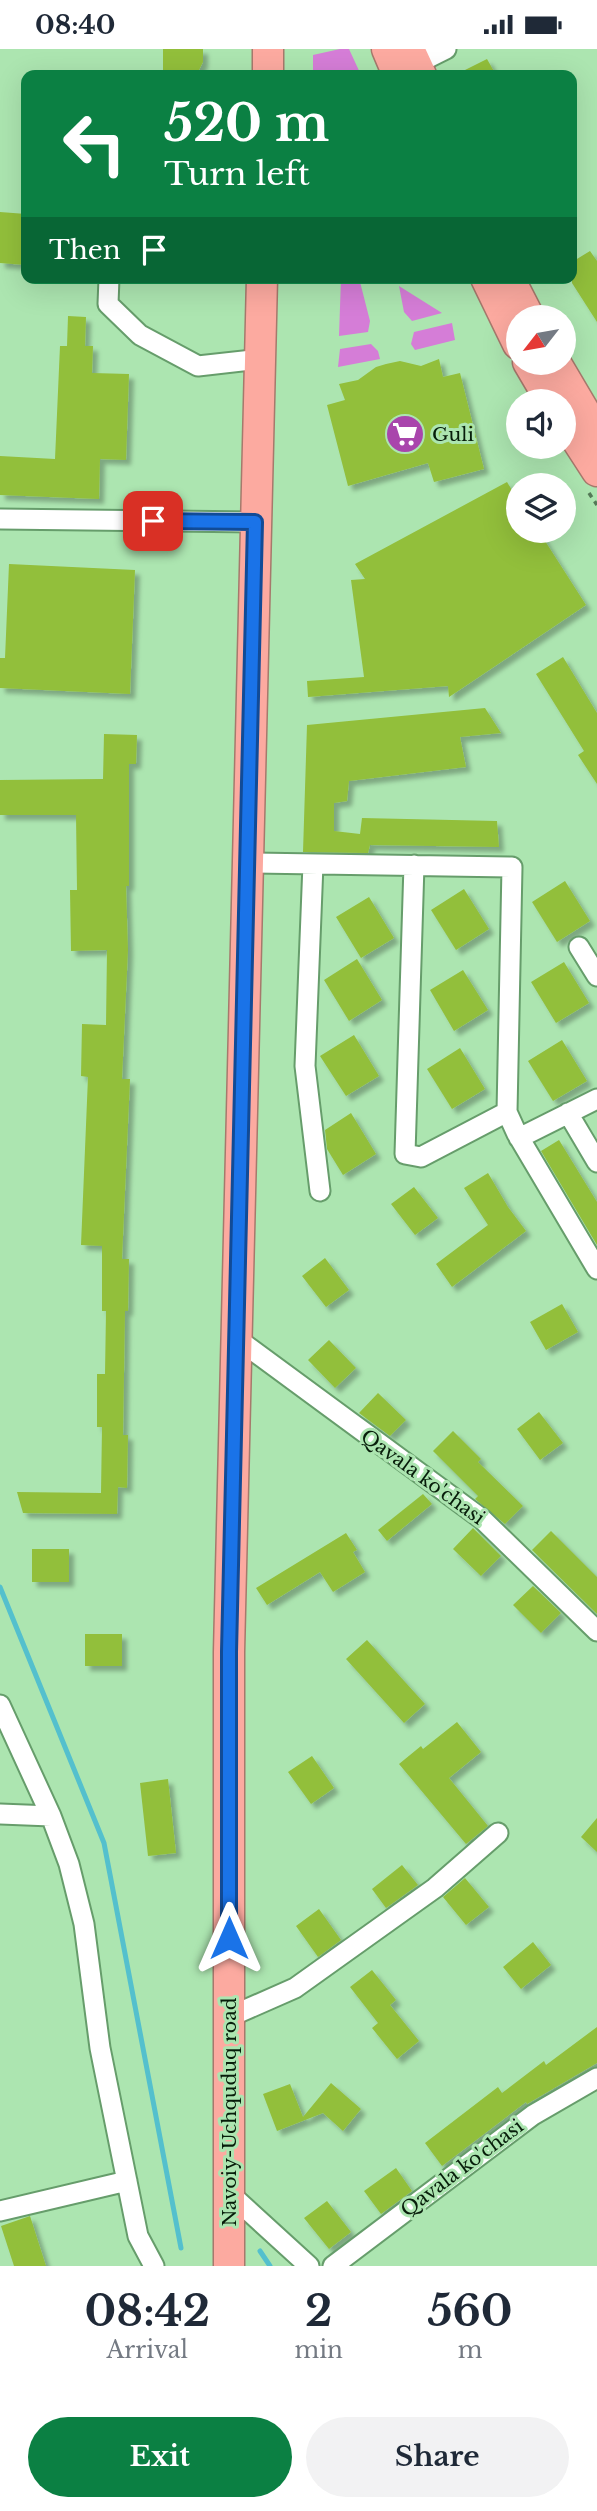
<!DOCTYPE html>
<style>
:root{--surface:#fff;--page:#f2f2f3;--text:#1f2937;--muted:#747a83;--accent:#0b8043}
body{margin:0;font-family:"Libre Baskerville",serif;background:var(--page);color:var(--text);height:100vh;display:flex;flex-direction:column;font-size:26px;white-space:nowrap}
*{box-sizing:border-box;margin:0}
p{font-size:23px;color:var(--muted)}
.icon{flex:none;width:38px;height:38px;fill:none;stroke:currentColor;stroke-width:2;stroke-linecap:round;stroke-linejoin:round}
.map{position:relative;height:2217px;overflow:hidden}
.details{display:flex;flex-direction:column;background:var(--surface);flex:1}
.details>*{flex:none}
.guide{position:absolute;left:21px;top:21px;width:556px;height:214px;border-radius:14px;box-shadow:0 7px 28px #0002;background:#0b8043;color:#fff;overflow:hidden}
.needle{width:46px;rotate:239deg}
.tools{position:absolute;left:506px;top:256px;display:grid;gap:14px}
.tools a{display:grid;place-items:center;width:70px;height:70px;border-radius:50%;background:var(--surface);box-shadow:0 7px 28px #0002;font-size:35px}
.pin{position:absolute;display:grid;place-items:center;width:60px;height:60px;color:#fff;margin:-30px;border-radius:14px;box-shadow:0 4px 10px #0006}
.me{position:absolute;width:77px;margin:-38px;rotate:0deg;stroke-linejoin:round;filter:drop-shadow(0 0 5px #0008)}
.turn{display:flex;align-items:center;gap:24px;height:147px;padding:0 28px;font-size:32px}
.turn .icon{width:91px;height:91px;stroke-width:2.5}
.turn b{display:block;font-size:49px;line-height:60px}
.then{display:flex;align-items:center;height:66px;padding:0 28px;background:#0003;gap:14px;font-size:26px}
.eta{display:flex;justify-content:space-evenly;align-items:center;height:119px;text-align:center}
.eta b{font-size:42px;font-weight:700;line-height:49px}
.button{display:flex;gap:14px;margin-top:auto;padding:14px 28px}
.button a{flex:1;height:80px;border-radius:42px;background:var(--accent);color:#fff;font-size:28px;font-weight:700;line-height:80px;text-align:center}
.button a+a{background:var(--page);color:var(--text)}
.status{display:flex;justify-content:space-between;align-items:center;height:49px;padding:0 35px;background:var(--surface);direction:ltr}
.status svg{height:19px;fill:currentColor}
.map>svg:first-child{display:block}
</style>
<div class="status"><b>08:40</b><svg viewBox="0 0 49 12"><path d="M0 12V9h3v3zM5 12V6h3v6zM10 12V3h3v9zM15 12V0h3v12zM26 1h20v11H26zM47 4h2v5h-2z"/></svg></div>
<div class="map">
<svg width="597" height="2217" viewBox="0 0 597 2217">
<defs>
<filter id="shadow"><feDropShadow dx="5" dy="5" stdDeviation="2" flood-color="#0004"/></filter>
</defs>
<rect width="100%" height="100%" fill="#ace5b0"/>
<path fill="#d57dd7" d="M340,0H349L361,26H313V6Z
M341,229H359L370,272L368,283L339,287Z
M399,237L442,264L412,272L404,263Z
M452,274L455,291L415,301L411,295L414,283Z
M371,295L378,302L380,310L338,318L340,300Z"/>
<g fill="none" stroke-linecap="round" stroke-linejoin="round">
<path stroke="#54c0cd" stroke-width="5" d="M0,1538L104,1794L181,2199
M260,2202L270,2217"/>
</g>
<path fill="#92bf3b" filter="url(#shadow)" d="M163,0H203V13L197,25H163Z
M487,10L496,26H455Z
M0,163L26,165V216L0,214Z
M590,202L597,212V273L572,234V213Z
M68,267L86,268L85,297H93L92,324L129,325L126,411L100,410L99,450L0,446V407L55,410L60,297H67Z
M439,310L443,328L460,324L484,420L434,433L428,414L348,437L327,356L345,351L339,335L358,331L376,318L386,315L400,312L421,317Z
M507,433L518,451V481H538L586,556L449,648L448,637L308,648L307,632L364,628L351,531L365,530L355,515Z
M9,515L135,521L130,645L0,639V609H5Z
M563,608L597,664V735L578,706L584,702L536,625Z
M485,659L501,684L460,688L466,718L349,732L347,752L334,754V782L360,785L362,769L497,772L499,798L370,796L368,804L303,803L307,676Z
M104,685L137,686L136,715H129V837H126L128,901L122,1030H130L122,1210H129L128,1262H125L123,1386H128L127,1439L118,1438L117,1465L23,1464L17,1443L101,1444L102,1378H97V1325H105L106,1262H102V1197L81,1196L88,1028L81,1027L82,975L106,976L107,901L71,902L70,841H77L76,766H0V731L103,730Z
M565,832L590,872L557,893L532,853Z
M464,840L489,880L456,901L431,861Z
M369,848L394,889L361,909L336,868Z
M357,910L382,951L349,972L324,931Z
M564,913L589,954L556,974L531,933Z
M463,921L488,961L454,982L430,941Z
M354,986L379,1027L346,1047L320,1007Z
M562,991L587,1032L553,1052L528,1012Z
M460,999L485,1040L452,1060L427,1020Z
M351,1064L376,1105L343,1126L327,1100L325,1081Z
M559,1091L597,1153V1196L541,1102Z
M488,1124L508,1158L526,1182L452,1238L436,1215L488,1176L464,1139Z
M414,1138L438,1169L415,1186L391,1155Z
M325,1209L349,1241L326,1258L302,1227Z
M562,1255L578,1283L546,1301L530,1273Z
M329,1291L356,1319L335,1339L308,1311Z
M378,1344L406,1371L390,1387L359,1364Z
M539,1363L563,1394L540,1411L517,1380Z
M453,1382L481,1410L478,1413L523,1457L505,1475L475,1450L478,1447L433,1402Z
M423,1445L432,1455L387,1492L378,1481Z
M473,1479L501,1507L481,1527L453,1500Z
M551,1482L597,1528V1565L532,1501Z
M346,1484L357,1501L353,1503L365,1523L333,1543L320,1523L267,1556L256,1539Z
M32,1500H69V1533H32Z
M533,1537L561,1564L541,1584L513,1556Z
M85,1585H122V1617H85Z
M367,1591L425,1655L404,1674L346,1610Z
M457,1673L481,1703L449,1729L488,1777L466,1795L399,1715L421,1697L423,1700Z
M312,1707L334,1739L311,1755L288,1723Z
M168,1730L176,1804L148,1807L140,1734Z
M597,1769V1803L581,1788Z
M402,1816L418,1836L386,1859L372,1840Z
M465,1829L489,1858L466,1876L443,1848Z
M319,1860L341,1891L318,1908L296,1877Z
M533,1893L551,1916L521,1940L503,1918Z
M372,1921L396,1951L390,1956L419,1992L397,2010L372,1979L378,1974L350,1938Z
M597,1978V2014L527,2055L526,2053L442,2117L425,2094L498,2038L502,2044L544,2012L546,2016Z
M331,2034L361,2060L343,2082L323,2064L277,2082L263,2045L290,2035L303,2068Z
M396,2119L412,2142L381,2165L364,2142Z
M327,2152L351,2183L329,2200L304,2169Z
M30,2167L46,2217H14L1,2177Z"/>
<g fill="none" stroke-linecap="round" stroke-linejoin="round">
<defs>
<path id="minor" d="M416,15L446,0
M109,229L108,255L140,286L198,317L260,310
M0,470L255,473
M247,814L512,818L507,1063L517,1085L597,1220
M313,815L305,1017L320,1142
M414,816L405,1105L421,1108L507,1063
M579,898L597,927
M568,1064L597,1113
M519,1089L597,1050
M236,1289L482,1470L597,1582
M0,1656L51,1767L69,1815L84,1875L100,1999L138,2187L154,2217
M0,1765L51,1767
M229,1968L295,1939L435,1839L498,1784
M229,2144L309,2217
M0,2162L127,2132
M333,2217L533,2066L597,2029"/>
<path id="highway" d="M387,0L398,26
M409,0L421,26
M268,26V0
M486,229L518,295
M509,229L529,268
M528,313L551,352
M555,313L597,384
M564,371L597,422
M229,2217V1603L262,229"/>
</defs>
<use href="#minor" stroke="#669d6b" stroke-width="23"/>
<use href="#highway" stroke="#a6796c" stroke-width="33"/>
<path stroke="#557b58" stroke-width="3.5" stroke-dasharray="5 5" stroke-linecap="butt" d="M589,444L597,456"/>
<use href="#minor" stroke="#fff" stroke-width="19"/>
<use href="#highway" stroke="#fcaaa0" stroke-width="30"/>
</g>
<g fill="none" stroke-linecap="round" stroke-linejoin="round">
<defs>
<path id="route" d="M153,472L255,473L229,1603V1889"/>
</defs>
<use href="#route" stroke="#114b97" stroke-width="18"/>
<use href="#route" stroke="#1a73e8" stroke-width="12"/>
</g>
<defs>
<symbol id="supermarket-disc" viewBox="-11 -11 22 22"><circle r="9.5" fill="#a945ac" stroke="#ace5b0"/><path d="M-6-5.5h2.5l.6 2H6L4.5 2H-2.5L-4.4-4H-6ZM-1.5 3.2a1.3 1.3 0 1 0 .1 0ZM3 3.2a1.3 1.3 0 1 0 .1 0Z" fill="#fff"/></symbol>
</defs>
<g fill-rule="evenodd">
<use href="#supermarket-disc" x="383" y="363" width="44" height="44"/>
</g>
<g text-anchor="middle" dominant-baseline="central" stroke-width="6" stroke-linejoin="round" paint-order="stroke">
<g font-size="19" fill="#071d0a" stroke="#ace5b0" text-anchor="start">
<text x="432" y="385">Guli</text>
</g>
<g font-size="19" fill="#071d0a" stroke="#ace5b0">
<text transform="translate(423 1428) rotate(36)">Qavala ko'chasi</text>
<text transform="translate(229 2063) rotate(-90)">Navoiy-Uchquduq road</text>
<text transform="translate(462 2119) rotate(-37)">Qavala ko'chasi</text>
</g>
</g>
</svg>
<div class="tools">
<a><svg class="needle" viewBox="-14 -14 28 28"><path d="M0-13l5 13h-10z" fill="#e53935"/><path d="M0 13l5-13h-10z" fill="#747a83"/></svg></a>
<a><svg class="icon" aria-label="sound" viewBox="0 0 24 24"><path d="M4 9h4l5-4v14l-5-4H4zM17 9q2 3 0 6"/></svg></a>
<a><svg class="icon" aria-label="layers" viewBox="0 0 24 24"><path d="M12 4l9 5-9 5-9-5zM3 14l9 5 9-5"/></svg></a>
</div>
<div class="pin" style="left:153px;top:472px;background:#d93025"><svg class="icon" aria-label="arrive" viewBox="0 0 24 24"><path d="M6 21V4h12l-3 4 3 4H6"/></svg></div>
<svg class="me" style="left:229px;top:1889px" viewBox="-20 -20 40 40"><path d="M0-17L14 15 0 8-14 15z" fill="#1a73e8" stroke="#fff" stroke-width="4"/></svg>
<div class="guide">
<div class="turn"><svg class="icon" aria-label="left" viewBox="0 0 24 24"><path d="M17 20v-9H6M10 6l-5 5 5 5"/></svg><div><b>520 m</b>Turn left</div></div>
<div class="then">Then<svg class="icon" aria-label="arrive" viewBox="0 0 24 24"><path d="M6 21V4h12l-3 4 3 4H6"/></svg></div>
</div>
</div>
<section class="details">
<div class="eta">
<div><b>08:42</b><p>Arrival</p></div>
<div><b>2</b><p>min</p></div>
<div><b>560</b><p>m</p></div>
</div>
<div class="button"><a>Exit</a><a>Share</a></div>
</section>
